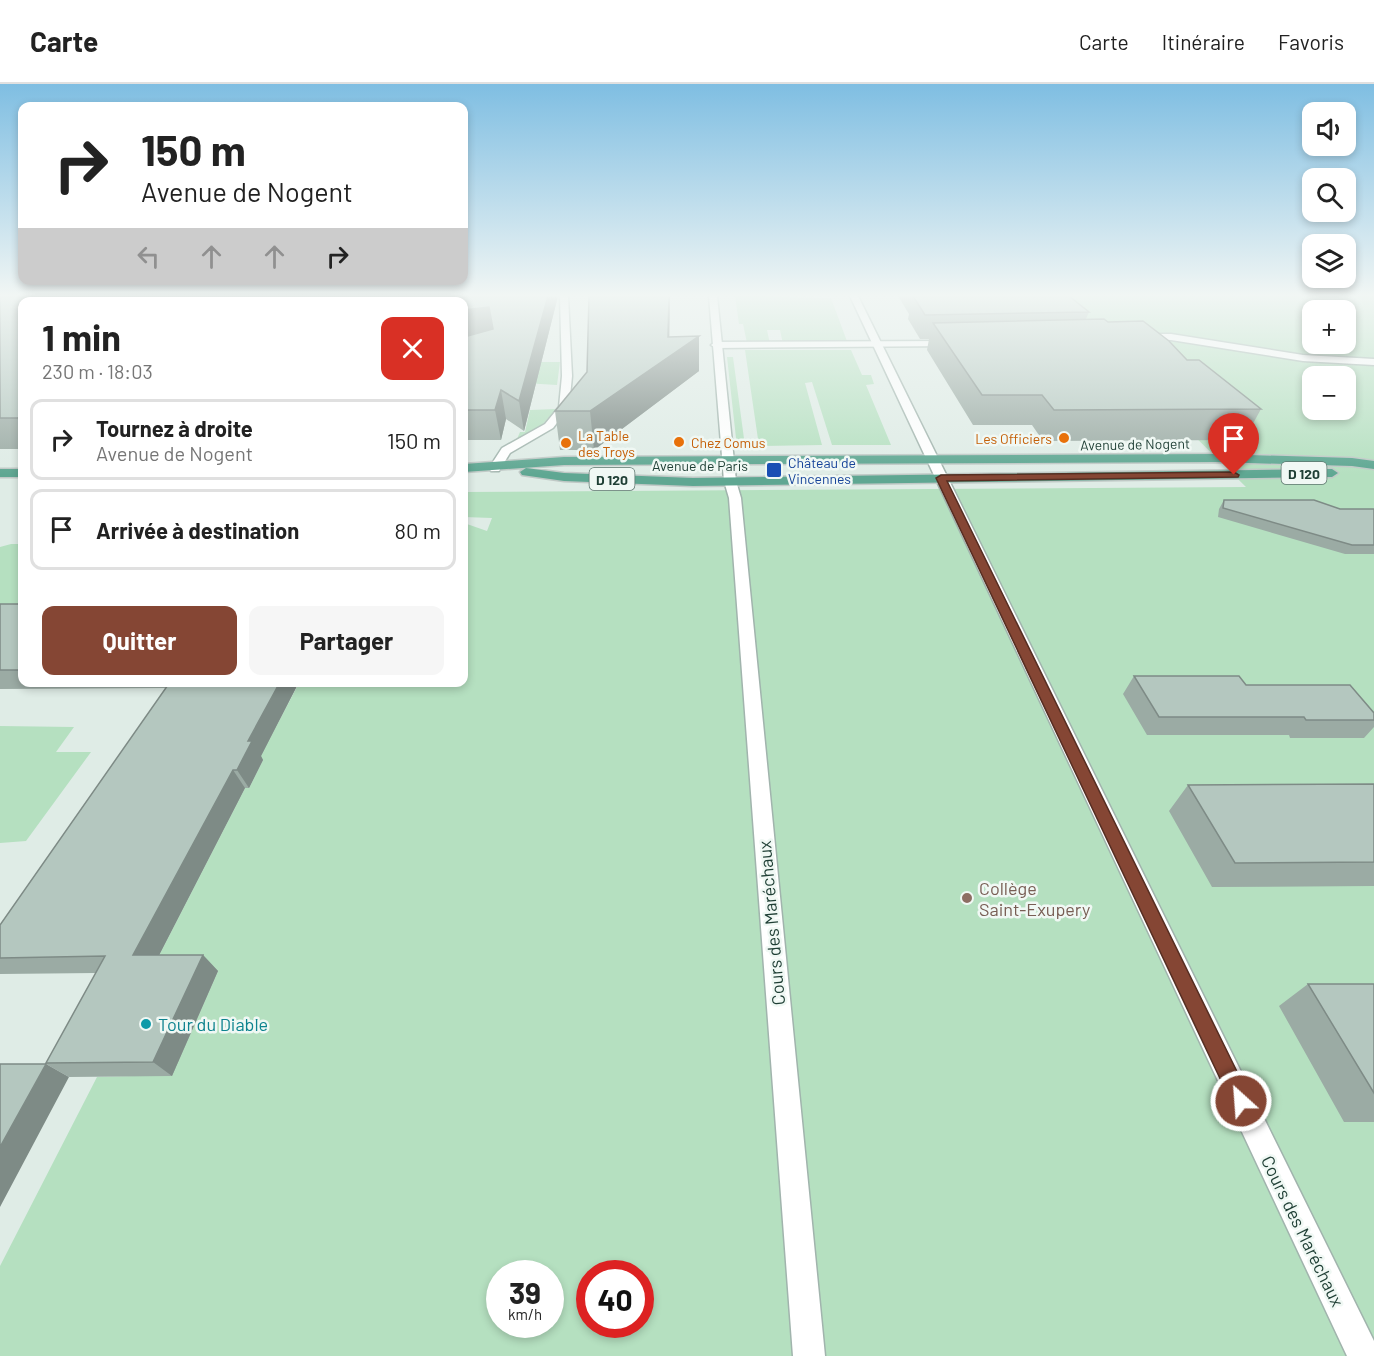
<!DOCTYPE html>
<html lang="fr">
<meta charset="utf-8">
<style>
:root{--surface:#fff;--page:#f6f6f6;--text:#222;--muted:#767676;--line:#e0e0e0;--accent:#854634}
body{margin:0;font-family:Barlow,sans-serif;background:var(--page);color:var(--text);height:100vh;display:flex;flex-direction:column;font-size:22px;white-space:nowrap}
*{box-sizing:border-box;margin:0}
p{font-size:20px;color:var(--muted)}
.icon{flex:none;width:33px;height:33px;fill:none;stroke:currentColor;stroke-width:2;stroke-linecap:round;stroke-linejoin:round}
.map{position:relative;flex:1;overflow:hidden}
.panel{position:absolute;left:18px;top:213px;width:450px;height:390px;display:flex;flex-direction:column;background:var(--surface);border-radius:12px;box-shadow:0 3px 9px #0003}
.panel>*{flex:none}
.top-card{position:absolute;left:18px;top:18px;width:450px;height:183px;border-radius:12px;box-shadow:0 3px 9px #0003;background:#fff;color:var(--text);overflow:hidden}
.fabs{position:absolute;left:1302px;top:18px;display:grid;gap:12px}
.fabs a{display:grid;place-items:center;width:54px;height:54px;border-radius:12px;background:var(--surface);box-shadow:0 3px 9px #0003;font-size:30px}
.speed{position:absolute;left:486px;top:1176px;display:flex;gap:12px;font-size:30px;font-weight:700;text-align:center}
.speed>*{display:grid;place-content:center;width:78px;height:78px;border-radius:50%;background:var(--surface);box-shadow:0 3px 9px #0003;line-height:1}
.speed small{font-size:15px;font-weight:400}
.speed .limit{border:9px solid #d22;background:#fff;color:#111}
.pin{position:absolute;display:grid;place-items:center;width:51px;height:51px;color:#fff;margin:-62px -26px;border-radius:50% 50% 50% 0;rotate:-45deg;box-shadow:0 0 6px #0007}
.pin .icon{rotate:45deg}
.me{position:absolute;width:66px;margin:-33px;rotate:334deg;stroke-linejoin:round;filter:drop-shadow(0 0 4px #0008)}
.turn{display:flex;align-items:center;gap:21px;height:126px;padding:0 24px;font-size:27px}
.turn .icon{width:78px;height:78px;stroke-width:2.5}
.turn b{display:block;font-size:42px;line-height:51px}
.lanes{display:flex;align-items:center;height:57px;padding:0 24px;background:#0003;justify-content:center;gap:30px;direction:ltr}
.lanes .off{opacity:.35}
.round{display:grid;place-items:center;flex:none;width:63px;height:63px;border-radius:12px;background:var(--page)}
.summary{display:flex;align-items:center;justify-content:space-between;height:102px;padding:0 24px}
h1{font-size:36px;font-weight:700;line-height:45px}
.button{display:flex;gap:12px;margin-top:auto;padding:12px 24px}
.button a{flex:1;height:69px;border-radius:12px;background:var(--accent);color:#fff;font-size:24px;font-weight:700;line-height:69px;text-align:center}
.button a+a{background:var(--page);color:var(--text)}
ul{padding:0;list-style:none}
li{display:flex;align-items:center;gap:18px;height:81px;margin:0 12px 9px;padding:0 12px;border:3px solid var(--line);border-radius:12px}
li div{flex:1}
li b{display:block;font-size:22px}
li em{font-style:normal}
header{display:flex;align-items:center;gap:36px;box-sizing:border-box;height:84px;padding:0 30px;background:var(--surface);border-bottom:2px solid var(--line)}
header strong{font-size:28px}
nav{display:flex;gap:33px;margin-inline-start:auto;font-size:21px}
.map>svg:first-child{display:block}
</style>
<header>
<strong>Carte</strong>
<nav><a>Carte</a><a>Itinéraire</a><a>Favoris</a></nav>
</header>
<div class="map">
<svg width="1374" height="1272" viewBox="0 0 1374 1272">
<rect width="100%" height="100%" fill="#dfece6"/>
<path fill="#b5e0c0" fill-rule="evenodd" d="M735,212L831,214L848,260H783L780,246H767L770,260L747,259L743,240H739Z
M1042,212H1374V1272H0V1182L97,993L172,991L218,887H151L245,704H249L263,676L259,675L299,599L464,598V439L487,447L492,434L464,433V408L1246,403L1102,261ZM1312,226H1346V260H1312ZM1312,292H1346V326H1312ZM500,1190H550V1240H500ZM590,1190H640V1240H590Z
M745,266H851L862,291H871L874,300L866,301L891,361H832L812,298L805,299L822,361L759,362Z
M727,273H733L745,362L737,363Z
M531,278H560L557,301L524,299Z
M556,325L543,340L517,355L520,348H525L530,326Z
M11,460H22V539H0V463Z
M0,642L74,643L56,668H91L26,757L0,759Z"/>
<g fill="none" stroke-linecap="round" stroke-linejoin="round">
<defs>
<path id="pedestrian" d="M560,212H568L572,292L569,323L553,344L510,369L499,387H491L489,384L502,364L545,340L559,323L562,292Z"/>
<path id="minor" d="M1141,250H1171L1303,271L1374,275V281L1303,277L1171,256L1138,255L1136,253Z
M951,257L956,260L954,262L716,264L711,261L716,258Z"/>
<path id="tertiary" d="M709,212H717L736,397L741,414L825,1272H793L729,414L724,397Z
M850,212H858L1374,1257V1272H1347Z"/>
<path id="primary" d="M1216,370L1352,374L1374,377V385L1352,382L1216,378L564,381L464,388V380L564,373Z
M526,384L564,389L693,394L1332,385L1338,389L1332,393L693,402L564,397L522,391L520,388Z
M0,385H22V393H0Z"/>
</defs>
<use href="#pedestrian" stroke="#a1b4ad" stroke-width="3"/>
<use href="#minor" stroke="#a1b4ad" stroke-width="3"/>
<use href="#tertiary" stroke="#a1b4ad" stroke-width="3"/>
<use href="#primary" stroke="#c0c9c6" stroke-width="3"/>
<use href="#pedestrian" fill="#fff" fill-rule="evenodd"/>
<use href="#minor" fill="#fff" fill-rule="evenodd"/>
<use href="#tertiary" fill="#fff" fill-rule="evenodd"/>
<use href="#primary" fill="#5fa792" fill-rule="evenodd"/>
</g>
<path fill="#9baba4" d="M0,212H558L524,347L506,335L501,356H464V253L467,252L464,253V218H22V365H0Z
M898,212H1069L1089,228L1086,235L1108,238L1187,276L1261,325L1244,356L1043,357L1032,341H973L927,266L929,255H920L908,235L909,230Z
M669,253L699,287L594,366H560L555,327Z
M1224,416L1340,425H1374V470H1345L1218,433L1219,425Z
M0,520H22V598H299L261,672L263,676L249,704H245L159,871H203L218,887L172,992L69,993L46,980L96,889L0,890V841L166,604L0,605Z
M1134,592L1246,601L1374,629V643L1364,654H1290L1289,651H1147L1123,610Z
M1374,700V802L1212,803L1169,727L1188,701Z
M1308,900H1374V1038H1344L1279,922Z"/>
<path fill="#7e8b86" d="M548,212H558L524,347L519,317Z
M669,212H670L669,273L699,252V287L594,366L590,327L668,253Z
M489,223L493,249L464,253V226Z
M501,306L506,335L501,356L495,326Z
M22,333V342L17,334Z
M280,598H299L261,672L263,676L249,704L237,686L248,657Z
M233,686L245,704L151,887L133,871Z
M203,871L218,887L172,992L153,978Z
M46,980L69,993L0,1123V1063Z"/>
<path fill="#b4c7bf" stroke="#7e8b86" stroke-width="1.5" d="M0,212H548L519,317L501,306L495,326H464V253L493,245L489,223L464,226V218H22V333L17,334H0Z
M589,212H669L668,253L699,252L590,327H555L587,288Z
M913,212H1069L1089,228L925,231Z
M1104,235L1108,238L1143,237L1169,257L1187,276H1199L1261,325L1054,326L1042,311H982L933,239Z
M1224,416H1314L1340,425H1374V461H1352L1223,424Z
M0,520H22V586H0Z
M1134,592H1239L1246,601H1350L1374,629V636H1306L1304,633H1159Z
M170,598H280L248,657H252L237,686H233L133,871H203L153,978L46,979L105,872L0,874V841Z
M1374,700V778L1235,779L1188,701Z
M1308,900H1374V1009Z
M0,980H46L0,1063Z"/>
<linearGradient id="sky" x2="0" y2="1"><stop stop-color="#7fbee2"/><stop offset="0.54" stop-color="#f1f6f4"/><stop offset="1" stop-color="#f1f6f4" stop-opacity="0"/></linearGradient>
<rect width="1374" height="391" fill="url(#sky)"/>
<path fill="#854634" stroke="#562e22" stroke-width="1.5" d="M1234,388L1239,391L1238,393L947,397L1248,1010L1251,1017L1248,1024L1241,1027L1234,1024L936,394L941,391Z"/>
<g fill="#e8710a" stroke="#f0f8f4" stroke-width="2">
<circle cx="1064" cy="354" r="6"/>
<circle cx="679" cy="358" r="6"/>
<circle cx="566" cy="359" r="6"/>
</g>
<rect fill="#1a4fb4" stroke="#f0f8f4" stroke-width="2" x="766" y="378" width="16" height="16" rx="3"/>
<circle fill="#8d6e63" stroke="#f0f8f4" stroke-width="2" cx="967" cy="814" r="6"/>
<circle fill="#0f9aa8" stroke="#f0f8f4" stroke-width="2" cx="146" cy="940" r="6"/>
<g text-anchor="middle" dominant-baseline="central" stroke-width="5" stroke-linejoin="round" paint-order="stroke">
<g font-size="14" fill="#c56008" stroke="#f0f8f4" text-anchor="start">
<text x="578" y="351">La Table<tspan x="578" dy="16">des Troys</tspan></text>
<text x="1052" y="354" text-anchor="end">Les Officiers</text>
<text x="691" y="358">Chez Comus</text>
</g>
<g font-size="14" fill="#1e3e34" stroke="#f0f8f4">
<text transform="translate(1135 360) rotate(-1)">Avenue de Nogent</text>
<text x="700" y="381">Avenue de Paris</text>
</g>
<g font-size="14" fill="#164399" stroke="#f0f8f4" text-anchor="start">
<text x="788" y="378">Château de<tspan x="788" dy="16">Vincennes</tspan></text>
</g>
<g fill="#f0f8f4" stroke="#5d766e" stroke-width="1.5">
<rect x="1281.5" y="378" width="45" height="22" rx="4.5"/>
<rect x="589.5" y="384" width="45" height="22" rx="4.5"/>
</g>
<g font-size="14" font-weight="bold" fill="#1e3e34">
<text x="1304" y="389">D 120</text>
<text x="612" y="395">D 120</text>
</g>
<g font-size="18" fill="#785e54" stroke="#f0f8f4" text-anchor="start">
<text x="979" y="804">Collège<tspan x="979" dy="21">Saint-Exupery</tspan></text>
</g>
<g font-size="18" fill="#1e3e34" stroke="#f0f8f4">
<text transform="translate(771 839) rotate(-95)">Cours des Maréchaux</text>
<text transform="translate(1303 1147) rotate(64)">Cours des Maréchaux</text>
</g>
<g font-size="18" fill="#0d838f" stroke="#f0f8f4" text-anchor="start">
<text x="158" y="940">Tour du Diable</text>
</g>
</g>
</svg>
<div class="fabs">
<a><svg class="icon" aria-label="sound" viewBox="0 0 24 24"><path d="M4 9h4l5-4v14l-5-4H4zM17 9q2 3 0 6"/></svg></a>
<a><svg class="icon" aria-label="search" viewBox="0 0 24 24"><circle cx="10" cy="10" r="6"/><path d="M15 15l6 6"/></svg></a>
<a><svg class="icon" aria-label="layers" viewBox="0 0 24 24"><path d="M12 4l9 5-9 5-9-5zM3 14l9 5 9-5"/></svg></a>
<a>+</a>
<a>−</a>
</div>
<div class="speed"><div>39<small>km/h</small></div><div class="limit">40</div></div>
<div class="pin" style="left:1234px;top:391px;background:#d93025"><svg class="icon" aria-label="arrive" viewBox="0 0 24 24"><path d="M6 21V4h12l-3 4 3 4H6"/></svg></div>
<svg class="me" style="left:1241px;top:1017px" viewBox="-20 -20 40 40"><circle r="17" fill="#854634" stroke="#fff" stroke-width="3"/><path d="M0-11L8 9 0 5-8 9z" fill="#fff"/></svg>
<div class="top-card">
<div class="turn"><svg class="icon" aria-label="right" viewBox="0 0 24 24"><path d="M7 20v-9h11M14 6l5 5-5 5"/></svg><div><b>150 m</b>Avenue de Nogent</div></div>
<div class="lanes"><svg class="icon off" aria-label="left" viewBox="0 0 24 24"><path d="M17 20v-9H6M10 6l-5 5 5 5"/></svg><svg class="icon off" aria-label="ahead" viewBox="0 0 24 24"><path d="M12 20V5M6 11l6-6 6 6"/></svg><svg class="icon off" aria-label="ahead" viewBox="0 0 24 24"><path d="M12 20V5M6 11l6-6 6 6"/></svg><svg class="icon" aria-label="right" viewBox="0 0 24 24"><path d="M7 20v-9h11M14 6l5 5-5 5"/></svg></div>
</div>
<section class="panel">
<div class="summary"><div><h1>1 min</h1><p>230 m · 18:03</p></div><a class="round" style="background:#d93025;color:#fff"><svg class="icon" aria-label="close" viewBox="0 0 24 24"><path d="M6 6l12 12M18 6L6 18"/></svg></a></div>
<ul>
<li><svg class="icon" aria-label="right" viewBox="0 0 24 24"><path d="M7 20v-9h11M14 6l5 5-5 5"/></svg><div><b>Tournez à droite</b><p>Avenue de Nogent</p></div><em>150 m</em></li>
<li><svg class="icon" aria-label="arrive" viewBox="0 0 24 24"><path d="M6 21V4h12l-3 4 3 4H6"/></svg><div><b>Arrivée à destination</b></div><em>80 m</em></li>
</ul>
<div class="button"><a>Quitter</a><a>Partager</a></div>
</section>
</div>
